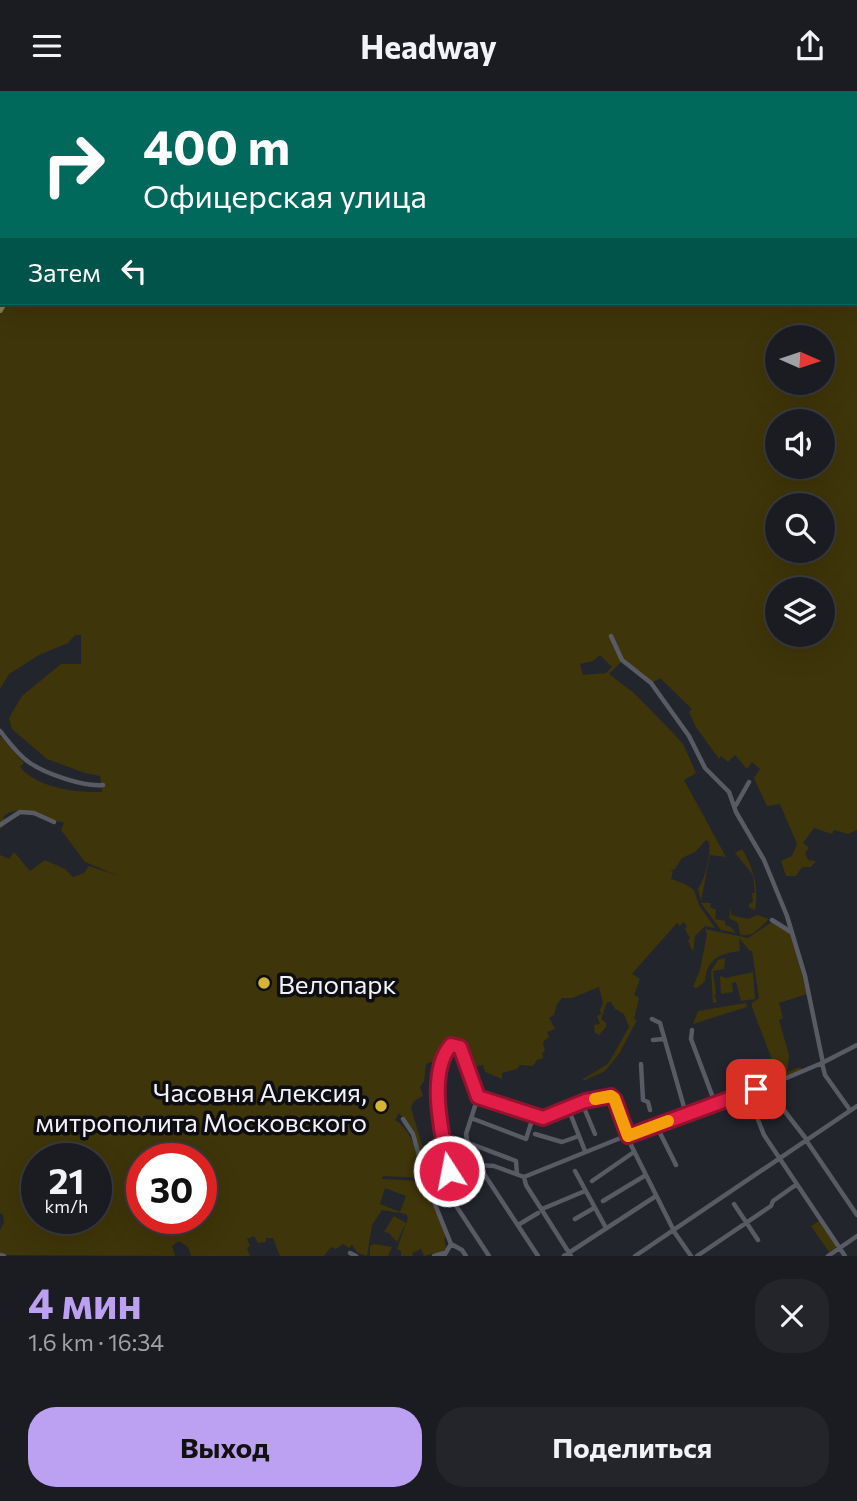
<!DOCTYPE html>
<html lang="ru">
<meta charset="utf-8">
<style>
:root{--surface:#1a1c22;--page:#23252a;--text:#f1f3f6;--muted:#9fa1a5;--line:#383a40;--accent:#bca0f2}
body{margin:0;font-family:Commissioner,sans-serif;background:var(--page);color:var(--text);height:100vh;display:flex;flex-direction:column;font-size:26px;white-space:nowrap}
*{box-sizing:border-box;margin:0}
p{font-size:23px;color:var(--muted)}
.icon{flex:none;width:38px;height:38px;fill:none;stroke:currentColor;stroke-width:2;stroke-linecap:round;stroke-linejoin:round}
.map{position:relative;height:1165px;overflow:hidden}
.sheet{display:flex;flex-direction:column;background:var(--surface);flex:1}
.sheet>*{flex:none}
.top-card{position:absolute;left:0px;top:0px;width:858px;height:214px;box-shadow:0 7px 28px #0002,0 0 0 2px var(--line);background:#00695c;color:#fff;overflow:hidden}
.needle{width:46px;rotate:93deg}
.fabs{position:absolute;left:765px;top:234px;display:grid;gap:14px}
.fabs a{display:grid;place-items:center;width:70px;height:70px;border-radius:50%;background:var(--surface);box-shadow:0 7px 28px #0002,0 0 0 2px var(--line);font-size:35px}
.speed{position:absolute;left:21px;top:1052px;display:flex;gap:14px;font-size:35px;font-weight:700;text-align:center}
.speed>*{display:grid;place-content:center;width:91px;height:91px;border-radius:50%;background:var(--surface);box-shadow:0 7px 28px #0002,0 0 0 2px var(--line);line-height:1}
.speed small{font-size:18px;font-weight:400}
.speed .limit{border:10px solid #d22;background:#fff;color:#111}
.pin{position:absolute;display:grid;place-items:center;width:60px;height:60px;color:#fff;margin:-30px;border-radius:14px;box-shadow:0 4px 10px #0006}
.me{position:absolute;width:77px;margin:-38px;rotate:349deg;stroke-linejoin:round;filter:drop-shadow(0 0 5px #0008)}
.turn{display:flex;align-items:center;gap:24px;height:147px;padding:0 28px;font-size:32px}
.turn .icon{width:91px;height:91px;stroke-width:2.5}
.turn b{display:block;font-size:49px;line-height:60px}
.then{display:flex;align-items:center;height:66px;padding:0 28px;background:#0003;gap:14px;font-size:26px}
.round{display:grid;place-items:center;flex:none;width:74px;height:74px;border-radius:28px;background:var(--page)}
.headline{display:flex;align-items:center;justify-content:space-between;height:119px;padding:0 28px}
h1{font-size:42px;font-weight:700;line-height:52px;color:var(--accent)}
.button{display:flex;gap:14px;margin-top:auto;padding:14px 28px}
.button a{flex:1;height:80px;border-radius:28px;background:var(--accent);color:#111;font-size:28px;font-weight:700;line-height:80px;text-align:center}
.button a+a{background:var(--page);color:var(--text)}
header{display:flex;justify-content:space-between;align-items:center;height:91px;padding:0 28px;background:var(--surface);font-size:32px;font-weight:700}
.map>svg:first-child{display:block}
</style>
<header><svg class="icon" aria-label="menu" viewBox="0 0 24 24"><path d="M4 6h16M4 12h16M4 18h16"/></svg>Headway<svg class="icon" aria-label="share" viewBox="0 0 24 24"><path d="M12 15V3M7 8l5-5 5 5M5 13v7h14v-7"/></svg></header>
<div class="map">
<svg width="857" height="1165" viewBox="0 0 857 1165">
<rect width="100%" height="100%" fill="#23252d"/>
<path fill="#3f350a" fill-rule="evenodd" d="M0,0H80L2,2L0,214Z
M85,0H301L83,2Z
M308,0H857V739L848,743L834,739L832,743L814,737L803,752L809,757L805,762L808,769L816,770L811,776H802L796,785H786L781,770L792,765L797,753L780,713L767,715L754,687L760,678L752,671L747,678L735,664L728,671L721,665L719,668L696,636L689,621L692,618L660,587L652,592L622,570L609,583L634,602L674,643L683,653L696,682L684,689L726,766L710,764L701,810L698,798C706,786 711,763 709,751L706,749L695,761L682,767L675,778L669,780H673L671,788L685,793L694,799L699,814L715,837L705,835L695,845L693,861L688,850L690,847L685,838L687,835L683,831L680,835L677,832L637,877L632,883L640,888L634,904L639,907L634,928L637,929L619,963L605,980L583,990V988L608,973L629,936L624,923L615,918L611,911H607L601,928L606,932V936L599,944L595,942L594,934L600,933L597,925L601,923L600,919L603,912L599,896L572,907H562L557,913L554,924L549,927L555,938L547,941L549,946L543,951L545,961L542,962L543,967L537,969L533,975L520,974L517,978L502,982V988L485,981L483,974L468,977L460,957L451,955L441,974L430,971L426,973L424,990L420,996L423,1005L414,1010L411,1017L430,1081L426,1083C421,1063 413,1036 399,1022L395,1029C413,1040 419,1068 425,1087L383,1085L382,1088L422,1090L447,1146L444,1147L446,1157L443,1160L424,1165L421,1158L412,1162L413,1165H401V1160L397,1158L408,1127L406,1123L382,1119L372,1134L367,1165L358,1162L352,1154L349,1157L343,1153L336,1158L331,1156L324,1165H280L273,1147H266V1151L258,1152L254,1145L247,1148L250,1155L247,1157L250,1165H191L188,1156L179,1150L172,1155L175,1165L0,1164V1139L4,1132L3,1124L0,1122V764L9,768L14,761L30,780L45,769L65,778L73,786L84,782L89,775L119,785L85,771L61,739L64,732L62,731C44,729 19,710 3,726L7,732L0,738V645L24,672L20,676C37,697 77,702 102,701L100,685L85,682L47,668L12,638L9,627L22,605L61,573H81V544H75L68,552L39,564L9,583L0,598V224L6,212H856V2H305ZM777,247H822V292H777ZM777,331H822V376H777ZM777,415H822V460H777ZM777,499H822V544H777ZM600,564L612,576L606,582L583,584L580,573L593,570ZM37,1068H96V1127H37ZM142,1068H201V1127H142ZM385,1097L406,1105L400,1121L380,1113Z
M742,758C754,778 759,796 755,819L749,816V813L753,811L752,802H755L753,784L735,762Z
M701,812H711L710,816L716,819L715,828L725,830V834L731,836L736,842L721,839Z
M731,816V824L748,828L758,824L769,828C760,836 752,848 740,843L738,832L729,827Z
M772,831L791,843L807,903L779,912L783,927L779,929L789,964L787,981L800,976L802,979L779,989L776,986L774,974L752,916V912L759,907L752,860H750L739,847L740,860C720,862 707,868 705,890L697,897L693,896L700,879L707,843L705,838L748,847Z
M725,867L724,878L713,880L716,903L714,904L717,911L713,912L711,880L718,869Z
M753,881L755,908L741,910L736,891L732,892L733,901L721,903L720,885L726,887Z
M746,912L747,916L693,933L698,920Z
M394,1125L406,1132L397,1151L389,1142L384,1141Z
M819,1130L837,1156L829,1161L811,1135Z
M374,1153L392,1156L388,1165H370V1155Z"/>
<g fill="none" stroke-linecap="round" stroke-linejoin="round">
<path stroke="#585a64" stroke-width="4.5" d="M611,545L622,569L651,592L689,645L705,677L729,701L736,721L764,769L787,825L805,885L823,972
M0,640C9,651 18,664 30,672C46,683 84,696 103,694
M736,714L749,691
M0,734L20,721L34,722L54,731
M772,829L791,841
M652,928L660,932L686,1023
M692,939L691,948L715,1012
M653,949L663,948
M822,972L825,984L850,1019
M641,973L643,1009L648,1011L650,1019
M747,1001L764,1044L845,1165
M478,1006L540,1027L585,1011L612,1006L629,1050L675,1142L691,1165
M776,1009L807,1049
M582,1012L595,1043
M568,1017L585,1060
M471,1027L526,1048L533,1026
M403,1028L413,1043L428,1096L451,1153L462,1159L466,1165
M656,1034L676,1074
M535,1043L562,1051L579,1045
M806,1049L857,1124
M466,1051L516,1070L517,1083
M479,1074L494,1075L524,1086L526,1094L571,1165
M575,1080L606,1137
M524,1086L623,1046L777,991L822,972L857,954
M592,1090L634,1061
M603,1110L646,1084
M734,1113L758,1149
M542,1118L585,1100
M575,1128L594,1117
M518,1134L538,1122
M350,1162L356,1165
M0,1164L4,1165
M434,1165L444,1162
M444,1165L451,1153
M489,1165L445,1098L449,1081L439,1029V983L446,961L451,954L460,956L478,1006L466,1043L469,1060L538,1165
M564,1165L656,1105
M635,1165L857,1015
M697,1165L771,1115L773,1110L797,1093
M828,1165L857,1145"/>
<path stroke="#877a4b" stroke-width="6" d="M80,2L82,0
M0,219L4,212"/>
</g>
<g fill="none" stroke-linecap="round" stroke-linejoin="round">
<defs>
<path id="route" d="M449,1080C443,1047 426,982 451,954L460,956L478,1006L543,1027L585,1010L611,1005L615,1009L628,1045L756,998"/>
</defs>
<use href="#route" stroke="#92132f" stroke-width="18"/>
<use href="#route" stroke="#e11d48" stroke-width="12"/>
<path stroke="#f59e0b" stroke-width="12" d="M595,1008L611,1005L614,1007L628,1045L668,1030"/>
</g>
<g fill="#d5b535" stroke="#0e0e12" stroke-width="2.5">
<circle cx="264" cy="892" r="7"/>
<circle cx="381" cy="1015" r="7"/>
</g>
<g text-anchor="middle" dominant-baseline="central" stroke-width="7" stroke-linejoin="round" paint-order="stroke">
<g font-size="26" fill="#f2f3f9" stroke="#0e0e12" text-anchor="start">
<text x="278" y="892">Велопарк</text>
<text x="367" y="1000" text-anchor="end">Часовня Алексия,<tspan x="367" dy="30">митрополита Московского</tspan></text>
</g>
</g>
</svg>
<div class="fabs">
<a><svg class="needle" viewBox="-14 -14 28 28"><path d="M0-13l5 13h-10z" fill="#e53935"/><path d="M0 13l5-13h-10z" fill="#9fa1a5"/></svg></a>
<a><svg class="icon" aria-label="sound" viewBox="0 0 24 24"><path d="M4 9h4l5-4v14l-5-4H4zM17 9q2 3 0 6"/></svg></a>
<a><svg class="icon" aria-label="search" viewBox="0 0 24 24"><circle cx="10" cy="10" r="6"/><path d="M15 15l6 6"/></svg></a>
<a><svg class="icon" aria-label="layers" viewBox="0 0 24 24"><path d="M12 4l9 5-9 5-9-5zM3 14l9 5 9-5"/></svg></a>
</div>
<div class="speed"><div>21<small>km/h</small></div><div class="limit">30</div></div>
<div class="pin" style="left:756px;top:998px;background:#d93025"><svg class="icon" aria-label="arrive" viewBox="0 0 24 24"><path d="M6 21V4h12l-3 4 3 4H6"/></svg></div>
<svg class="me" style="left:449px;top:1080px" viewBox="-20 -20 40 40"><circle r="17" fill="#e11d48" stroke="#fff" stroke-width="3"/><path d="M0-11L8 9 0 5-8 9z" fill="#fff"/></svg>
<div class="top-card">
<div class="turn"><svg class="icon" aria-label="right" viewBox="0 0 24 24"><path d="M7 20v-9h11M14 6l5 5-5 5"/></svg><div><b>400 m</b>Офицерская улица</div></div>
<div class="then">Затем<svg class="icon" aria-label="left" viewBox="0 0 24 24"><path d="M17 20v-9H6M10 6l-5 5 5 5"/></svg></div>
</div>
</div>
<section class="sheet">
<div class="headline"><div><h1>4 мин</h1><p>1.6 km · 16:34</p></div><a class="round"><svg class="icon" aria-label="close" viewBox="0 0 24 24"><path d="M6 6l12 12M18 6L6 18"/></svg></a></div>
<div class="button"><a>Выход</a><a>Поделиться</a></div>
</section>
